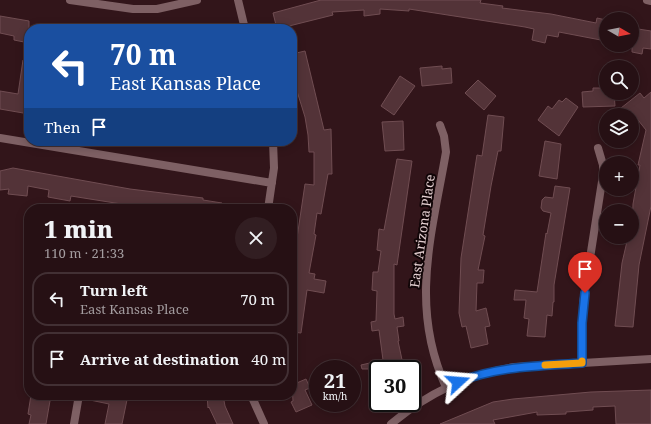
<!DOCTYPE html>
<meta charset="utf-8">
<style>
:root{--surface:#261014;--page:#321e22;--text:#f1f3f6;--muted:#a49da0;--line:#423034}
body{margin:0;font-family:"Noto Serif",serif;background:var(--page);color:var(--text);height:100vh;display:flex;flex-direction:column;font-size:15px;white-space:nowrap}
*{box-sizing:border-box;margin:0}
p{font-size:13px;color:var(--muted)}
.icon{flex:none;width:22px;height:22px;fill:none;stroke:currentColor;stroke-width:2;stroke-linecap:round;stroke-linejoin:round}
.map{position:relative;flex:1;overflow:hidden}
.sheet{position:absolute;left:24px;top:204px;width:273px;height:196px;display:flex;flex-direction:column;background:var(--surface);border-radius:16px;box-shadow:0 2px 10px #0003,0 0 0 1px var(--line)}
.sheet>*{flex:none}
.banner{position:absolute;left:24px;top:24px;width:273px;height:122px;border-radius:16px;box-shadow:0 2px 10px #0003,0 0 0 1px var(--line);background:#1a4fa0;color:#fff;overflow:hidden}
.needle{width:26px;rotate:99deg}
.controls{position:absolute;left:599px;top:12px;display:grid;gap:8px}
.controls a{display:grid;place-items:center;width:40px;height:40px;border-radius:50%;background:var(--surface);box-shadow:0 2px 10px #0003,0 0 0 1px var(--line);font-size:20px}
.speed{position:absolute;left:309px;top:360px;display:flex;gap:8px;font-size:20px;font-weight:700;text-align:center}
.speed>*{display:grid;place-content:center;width:52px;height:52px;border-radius:50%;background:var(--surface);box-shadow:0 2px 10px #0003,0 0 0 1px var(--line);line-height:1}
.speed small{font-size:10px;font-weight:400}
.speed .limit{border:2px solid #111;border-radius:6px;background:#fff;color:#111}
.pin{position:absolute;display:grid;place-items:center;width:34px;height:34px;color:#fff;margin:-41px -17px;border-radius:50% 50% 50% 0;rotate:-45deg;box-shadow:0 0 4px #0007}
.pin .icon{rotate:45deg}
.me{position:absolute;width:44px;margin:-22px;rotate:71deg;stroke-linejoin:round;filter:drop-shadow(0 0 3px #0008)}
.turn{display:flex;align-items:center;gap:14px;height:84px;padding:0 20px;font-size:18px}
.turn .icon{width:52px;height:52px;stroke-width:2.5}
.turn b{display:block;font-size:28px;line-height:34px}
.then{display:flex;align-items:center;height:38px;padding:0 20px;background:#0003;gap:8px;font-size:15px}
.round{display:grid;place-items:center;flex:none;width:42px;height:42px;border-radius:21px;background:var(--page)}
.headline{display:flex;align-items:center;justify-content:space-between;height:68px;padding:0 20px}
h1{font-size:24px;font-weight:800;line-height:30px}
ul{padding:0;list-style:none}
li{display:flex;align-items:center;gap:12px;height:54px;margin:0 8px 6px;padding:0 12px;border:2px solid var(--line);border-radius:16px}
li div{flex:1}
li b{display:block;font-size:15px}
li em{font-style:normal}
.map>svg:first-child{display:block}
</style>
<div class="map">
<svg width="651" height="424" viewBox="0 0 651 424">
<rect width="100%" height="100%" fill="#32151a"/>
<path fill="#533338" stroke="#704d52" d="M321,0H481L480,3L503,6L502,8L551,14L596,23L597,18L606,20V41L559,32L558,37L547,35L545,43L532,40L534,29L525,27L409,9V11L380,9V14L364,16V10L332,12L333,15L277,29L273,13Z
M0,16L29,21V43L14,40V36L0,33Z
M632,28L651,31V49L643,48L642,54L632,52Z
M305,51L324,130L331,129L332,174H328L321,214L317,213L314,234L316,235L309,273L315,274L314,279L326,281L324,293L307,290L301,333L292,332V272L305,184L314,185V152H309L308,135L305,117L292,75V54Z
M23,60L29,61V114L0,109V91L18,94Z
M442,66V69L451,68L452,83L422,86L420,68Z
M400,76L415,86L394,115L381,106Z
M478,80L496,96L484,110L465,93Z
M593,88H606V93H614L615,106L583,107L582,92L593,91Z
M651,92V206L639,265L633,327L615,326L622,263L628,237H632L633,204L640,165H638L646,130L634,115H627L621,108L640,93L644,98Z
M566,98L578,107L559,136L538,120L548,106L552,109L559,100L562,102Z
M488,115L504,117L501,151H498L491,186L483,235L485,236L478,270H484L483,283H477L476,311L486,308L490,326L485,327L488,344L471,348L466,326L462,327L459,313L461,258L477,155L482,156Z
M403,121L404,150L385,151L382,122Z
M545,141L561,144L557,179L539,176Z
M397,159L412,161L397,265L394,264V314L395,319L403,317L404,326L397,327L399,341H398L404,369H362L361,365L383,360L379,330L372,331L371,322L376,321L377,291L372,290L373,272H378L381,251L377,250L379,229L384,230Z
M13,168L130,189L203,198V200L222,203V209H153L71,196L70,201L48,197L49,190L28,186L27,196L8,194L9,189L0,190V171Z
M555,186L570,188L554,285V302H553L552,316L547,315L545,337L527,336L529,319L524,318L526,300H514L515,290L537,292L546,233L547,234L551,213L543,211L541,208L542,200L545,197L553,198Z
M306,379L310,388L305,390L312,405L296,412L291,402L293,401L292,385Z
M651,390V424H616L615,406L593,407V410L566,412V414L537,415V412L493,420L495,424H440L493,402L513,399L591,392Z
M31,395H51L46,424H29L31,415L28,414Z
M90,395H128L122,424H105L109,404L90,400Z
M207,395H223L225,406L233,424H217L209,407L208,408Z"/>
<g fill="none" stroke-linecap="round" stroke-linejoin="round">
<path stroke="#7e6064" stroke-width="8" d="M70,0L133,9H157L197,0
M238,0L245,29
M647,0L651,1
M440,125L444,136L446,152C432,233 409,307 446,387
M0,138L272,183
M268,209L274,168L273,141
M582,363L583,303L603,175V165L598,148
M251,395L264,424
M74,424L79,395
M391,424C428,393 466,375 514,367L651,359"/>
</g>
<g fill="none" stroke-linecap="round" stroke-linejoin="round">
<defs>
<path id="route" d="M458,382C498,366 540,366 582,363V323L585,293"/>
</defs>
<use href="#route" stroke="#114b97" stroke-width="10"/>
<use href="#route" stroke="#1a73e8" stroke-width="7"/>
<path stroke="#f59e0b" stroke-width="7" d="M545,365L582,363V361"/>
</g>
<g text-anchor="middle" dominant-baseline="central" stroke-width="4" stroke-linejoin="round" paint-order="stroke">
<g font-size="13" fill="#e4cfd1" stroke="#110507">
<text transform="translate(422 231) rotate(-82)">East Arizona Place</text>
</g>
</g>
</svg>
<div class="controls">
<a><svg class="needle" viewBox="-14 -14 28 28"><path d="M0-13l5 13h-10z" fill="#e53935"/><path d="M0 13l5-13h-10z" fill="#a49da0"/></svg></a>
<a><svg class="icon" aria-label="search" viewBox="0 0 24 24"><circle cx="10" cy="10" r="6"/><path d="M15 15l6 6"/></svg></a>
<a><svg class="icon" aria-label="layers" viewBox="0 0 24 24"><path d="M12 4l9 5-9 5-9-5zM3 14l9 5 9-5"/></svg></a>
<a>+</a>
<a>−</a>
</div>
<div class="speed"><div>21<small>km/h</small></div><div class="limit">30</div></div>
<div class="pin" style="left:585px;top:293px;background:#d93025"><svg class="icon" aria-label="arrive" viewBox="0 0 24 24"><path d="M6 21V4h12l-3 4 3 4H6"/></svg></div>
<svg class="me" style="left:458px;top:382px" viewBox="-20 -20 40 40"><path d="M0-17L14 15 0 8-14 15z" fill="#1a73e8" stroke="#fff" stroke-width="4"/></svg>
<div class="banner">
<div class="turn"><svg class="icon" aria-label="left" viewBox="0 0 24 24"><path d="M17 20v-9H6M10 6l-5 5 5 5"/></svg><div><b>70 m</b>East Kansas Place</div></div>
<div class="then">Then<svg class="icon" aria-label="arrive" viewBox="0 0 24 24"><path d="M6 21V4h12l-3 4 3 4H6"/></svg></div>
</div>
<section class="sheet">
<div class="headline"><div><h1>1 min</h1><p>110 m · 21:33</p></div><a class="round"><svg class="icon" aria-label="close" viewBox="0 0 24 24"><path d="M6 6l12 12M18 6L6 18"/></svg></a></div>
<ul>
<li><svg class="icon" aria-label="left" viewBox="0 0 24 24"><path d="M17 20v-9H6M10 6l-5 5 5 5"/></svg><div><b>Turn left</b><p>East Kansas Place</p></div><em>70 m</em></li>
<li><svg class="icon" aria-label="arrive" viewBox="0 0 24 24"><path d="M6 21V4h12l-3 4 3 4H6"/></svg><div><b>Arrive at destination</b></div><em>40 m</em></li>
</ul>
</section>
</div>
